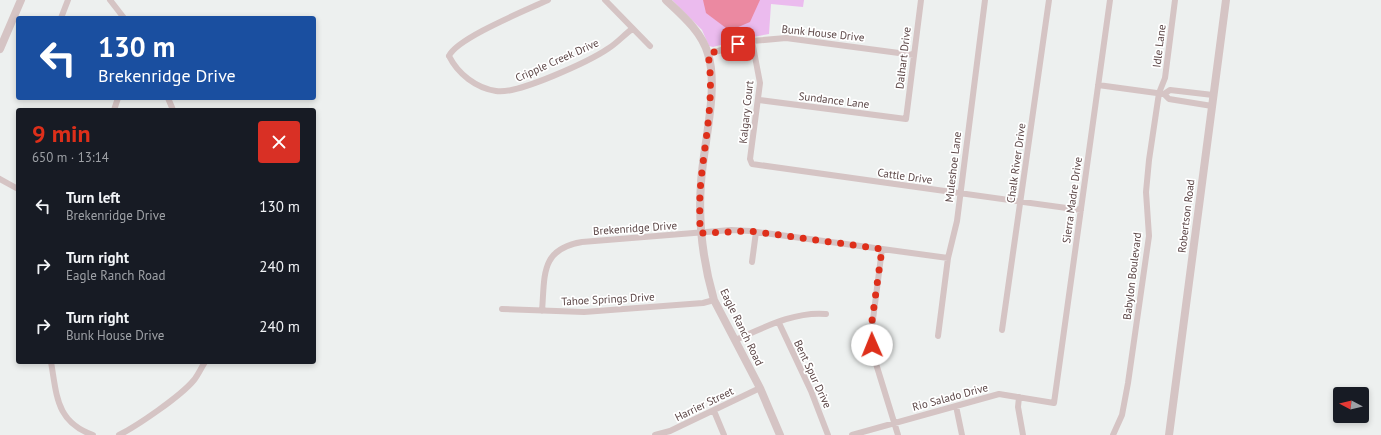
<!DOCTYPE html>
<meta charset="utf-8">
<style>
:root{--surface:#171b24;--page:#20242c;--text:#f1f3f6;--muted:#9ea1a6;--accent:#de2f1a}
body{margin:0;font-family:"PT Sans",sans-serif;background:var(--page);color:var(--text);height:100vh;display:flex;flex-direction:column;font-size:15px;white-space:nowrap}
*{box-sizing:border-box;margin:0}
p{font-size:13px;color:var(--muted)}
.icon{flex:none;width:22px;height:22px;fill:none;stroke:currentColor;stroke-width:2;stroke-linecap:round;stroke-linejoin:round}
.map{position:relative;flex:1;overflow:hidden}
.details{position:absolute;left:16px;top:108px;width:300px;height:256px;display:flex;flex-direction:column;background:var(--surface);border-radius:4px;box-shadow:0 2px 6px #0003}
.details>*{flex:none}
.top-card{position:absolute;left:16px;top:16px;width:300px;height:84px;border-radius:4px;box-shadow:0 2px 6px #0003;background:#1a4fa0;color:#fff;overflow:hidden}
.needle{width:26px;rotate:277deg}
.controls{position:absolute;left:1333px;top:387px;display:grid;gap:8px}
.controls a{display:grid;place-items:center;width:36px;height:36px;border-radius:4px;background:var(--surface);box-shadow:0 2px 6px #0003;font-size:20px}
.pin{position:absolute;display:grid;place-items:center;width:34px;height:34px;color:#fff;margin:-17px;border-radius:8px;box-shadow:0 2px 6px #0006}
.me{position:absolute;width:44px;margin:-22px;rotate:359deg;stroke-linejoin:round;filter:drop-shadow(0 0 3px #0008)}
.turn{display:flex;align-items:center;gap:14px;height:84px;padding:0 16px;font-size:18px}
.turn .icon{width:52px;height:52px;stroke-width:2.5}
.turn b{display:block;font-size:28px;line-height:34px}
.round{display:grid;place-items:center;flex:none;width:42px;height:42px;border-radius:4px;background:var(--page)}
.summary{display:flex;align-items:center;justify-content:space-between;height:68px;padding:0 16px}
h1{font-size:24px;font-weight:600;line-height:30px;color:var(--accent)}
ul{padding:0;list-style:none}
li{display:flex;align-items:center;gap:12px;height:60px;padding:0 16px}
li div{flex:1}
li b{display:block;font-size:15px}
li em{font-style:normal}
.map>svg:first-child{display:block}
</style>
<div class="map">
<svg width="1381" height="435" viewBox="0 0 1381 435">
<rect width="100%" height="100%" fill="#edf0ef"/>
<path fill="#ebbbee" d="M672,0H804L803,7L771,4L769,34L747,38L713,47L709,46L702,30Z"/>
<path fill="#eb89a1" d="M703,0H760L750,22L736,28H726L706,13Z"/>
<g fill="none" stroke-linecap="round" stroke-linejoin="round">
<path stroke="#d5c4c4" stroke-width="6" d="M110,0L124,18
M605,0L650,46
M61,18L68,0
M752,41L760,83L750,159L752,164L1081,210
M708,54L752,41L786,38L914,55
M449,56C458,74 476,88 496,91C517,95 590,61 609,48C617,43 624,35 632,29
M449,56C457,38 527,10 548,0
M1098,85L1164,94L1170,90L1213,95
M1164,94L1169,99L1212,106
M168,98L173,110
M759,100L906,119L921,0
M114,110L118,98
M0,179L18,189
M882,249L871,335L873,354L898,435
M752,262L756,232
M502,309L584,312L703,303L714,300
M542,311C545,275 540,249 582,242L731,230L750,231L948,258
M779,323L811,391L828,435
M1002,330L1049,0
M938,336L948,258L957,221L985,0
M735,340C763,328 795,311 826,314
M51,362C57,396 56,422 93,435
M1019,397L1018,407L1023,435
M956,406L962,435
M714,411L724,435
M119,435C137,426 181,396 194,380C198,375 201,368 205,362
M655,435L670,431L760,388
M852,435L999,394L1054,403L1110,0
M1113,435L1122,415L1128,383L1149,236L1146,192L1149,160L1159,93L1165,78L1175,0"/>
<path stroke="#d5c4c4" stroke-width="8" d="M666,0C682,15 702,32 708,54C719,88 703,147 701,183C698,223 703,262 714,300L760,388L780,435
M0,49L21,0
M1169,435L1226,0"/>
</g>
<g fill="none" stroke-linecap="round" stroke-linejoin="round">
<path stroke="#de2f1a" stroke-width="7" stroke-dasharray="0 12.6" d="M738,44L708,54C715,96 705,139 701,181C699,198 700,216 700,233L750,231L882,249L870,335L872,345"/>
</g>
<g text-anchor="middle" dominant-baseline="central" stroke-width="3.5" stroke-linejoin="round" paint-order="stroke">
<g font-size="11" fill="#5b4646" stroke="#fff">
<text transform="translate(823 33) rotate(6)">Bunk House Drive</text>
<text transform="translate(1159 46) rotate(-83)">Idle Lane</text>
<text transform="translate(903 58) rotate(-83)">Dalhart Drive</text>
<text transform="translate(557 60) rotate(-24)">Cripple Creek Drive</text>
<text transform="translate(834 100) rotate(7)">Sundance Lane</text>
<text transform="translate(746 112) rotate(-84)">Kalgary Court</text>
<text transform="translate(1016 163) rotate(-82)">Chalk River Drive</text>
<text transform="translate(953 167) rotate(-83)">Muleshoe Lane</text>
<text transform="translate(905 176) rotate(8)">Cattle Drive</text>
<text transform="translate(1072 200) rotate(-82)">Sierra Madre Drive</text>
<text transform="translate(1186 216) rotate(-83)">Robertson Road</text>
<text transform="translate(635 228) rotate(-4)">Brekenridge Drive</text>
<text transform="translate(1132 276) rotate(-83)">Babylon Boulevard</text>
<text transform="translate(608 299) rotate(-3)">Tahoe Springs Drive</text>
<text transform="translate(742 327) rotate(64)">Eagle Ranch Road</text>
<text transform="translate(813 374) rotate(65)">Bent Spur Drive</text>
<text transform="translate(950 397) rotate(-15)">Rio Salado Drive</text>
<text transform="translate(704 404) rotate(-26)">Harrier Street</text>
</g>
</g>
</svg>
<div class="controls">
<a><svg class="needle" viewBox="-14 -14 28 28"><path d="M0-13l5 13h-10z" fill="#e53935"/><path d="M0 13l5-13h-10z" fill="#9ea1a6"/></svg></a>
</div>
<div class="pin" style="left:738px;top:44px;background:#d93025"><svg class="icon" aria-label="arrive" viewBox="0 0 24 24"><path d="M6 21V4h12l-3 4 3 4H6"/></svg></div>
<svg class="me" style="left:872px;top:345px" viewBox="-20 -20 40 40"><circle r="19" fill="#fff"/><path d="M0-13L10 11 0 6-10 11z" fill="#de2f1a"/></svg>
<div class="top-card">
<div class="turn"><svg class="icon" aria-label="left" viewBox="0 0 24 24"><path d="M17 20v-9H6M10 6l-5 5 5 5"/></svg><div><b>130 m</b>Brekenridge Drive</div></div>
</div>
<section class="details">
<div class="summary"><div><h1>9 min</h1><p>650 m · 13:14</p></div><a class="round" style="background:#d93025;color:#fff"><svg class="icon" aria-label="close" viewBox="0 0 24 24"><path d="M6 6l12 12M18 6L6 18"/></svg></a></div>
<ul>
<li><svg class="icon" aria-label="left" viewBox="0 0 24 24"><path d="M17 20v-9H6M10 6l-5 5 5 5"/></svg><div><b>Turn left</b><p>Brekenridge Drive</p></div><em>130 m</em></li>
<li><svg class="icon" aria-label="right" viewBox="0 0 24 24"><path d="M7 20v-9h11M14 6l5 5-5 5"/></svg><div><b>Turn right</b><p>Eagle Ranch Road</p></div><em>240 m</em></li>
<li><svg class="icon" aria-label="right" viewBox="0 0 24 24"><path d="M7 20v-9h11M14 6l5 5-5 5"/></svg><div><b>Turn right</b><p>Bunk House Drive</p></div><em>240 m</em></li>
</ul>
</section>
</div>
